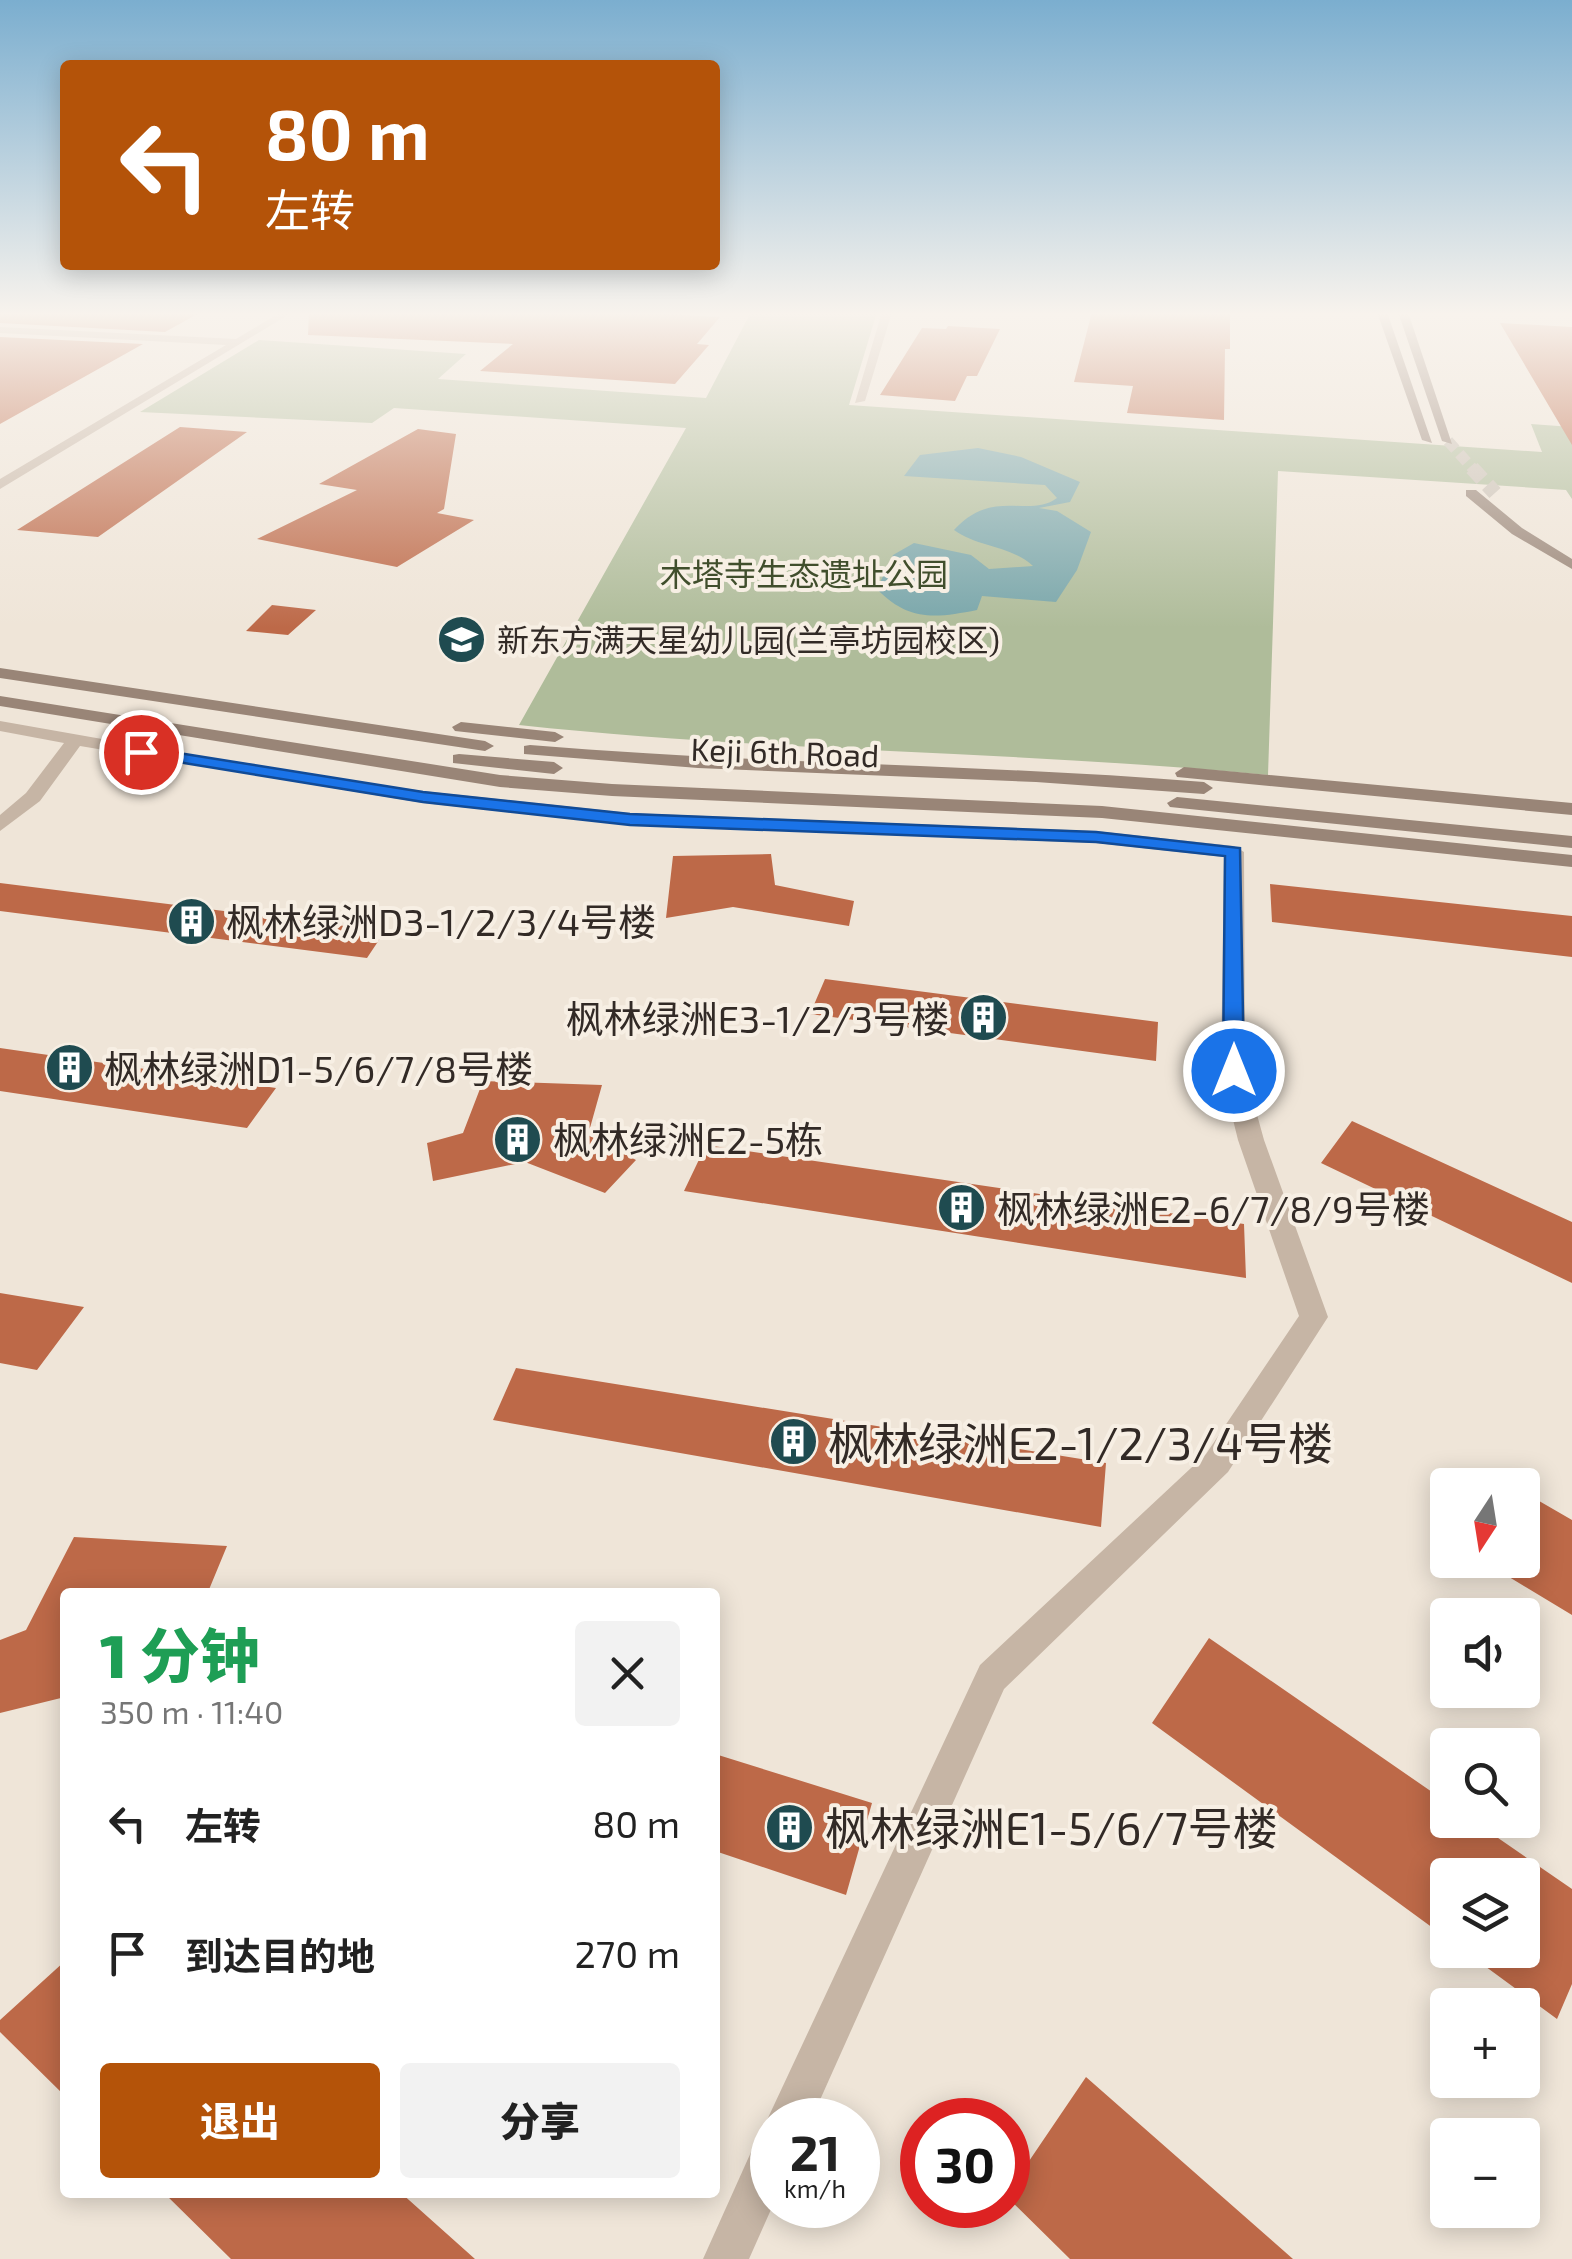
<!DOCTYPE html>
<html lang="zh">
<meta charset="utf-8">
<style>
:root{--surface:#fff;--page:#f2f2f2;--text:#222;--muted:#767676;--accent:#b45309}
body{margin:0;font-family:"Exo 2","Noto Sans SC",sans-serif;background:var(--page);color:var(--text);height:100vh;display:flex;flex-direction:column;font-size:38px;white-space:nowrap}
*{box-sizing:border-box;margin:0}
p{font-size:32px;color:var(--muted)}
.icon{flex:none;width:55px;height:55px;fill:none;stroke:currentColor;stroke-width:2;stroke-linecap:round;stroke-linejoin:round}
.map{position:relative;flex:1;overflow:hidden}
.sheet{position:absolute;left:60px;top:1588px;width:660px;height:610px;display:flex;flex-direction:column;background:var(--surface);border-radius:10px;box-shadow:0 5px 25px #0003}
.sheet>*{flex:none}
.top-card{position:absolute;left:60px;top:60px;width:660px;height:210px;border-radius:10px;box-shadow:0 5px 25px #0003;background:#b45309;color:#fff;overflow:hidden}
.needle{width:65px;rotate:192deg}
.fabs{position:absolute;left:1430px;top:1468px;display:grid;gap:20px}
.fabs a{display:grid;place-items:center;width:110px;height:110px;border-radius:10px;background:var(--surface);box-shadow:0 5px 25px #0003;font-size:50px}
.speed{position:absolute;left:750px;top:2098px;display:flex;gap:20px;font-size:50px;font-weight:700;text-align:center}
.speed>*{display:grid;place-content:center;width:130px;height:130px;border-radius:50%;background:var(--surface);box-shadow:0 5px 25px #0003;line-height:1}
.speed small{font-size:25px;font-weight:400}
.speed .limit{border:15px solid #d22;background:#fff;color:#111}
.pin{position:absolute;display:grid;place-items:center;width:85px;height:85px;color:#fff;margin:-42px;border:5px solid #fff;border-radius:50%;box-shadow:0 2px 10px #0007}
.me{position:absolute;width:110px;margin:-55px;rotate:0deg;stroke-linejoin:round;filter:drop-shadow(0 0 8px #0008)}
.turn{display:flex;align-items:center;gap:35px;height:210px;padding:0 40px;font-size:45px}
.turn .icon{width:130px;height:130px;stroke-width:2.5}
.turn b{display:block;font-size:70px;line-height:85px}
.round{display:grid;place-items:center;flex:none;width:105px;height:105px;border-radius:10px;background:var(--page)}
.head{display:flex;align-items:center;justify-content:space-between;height:170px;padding:0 40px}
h1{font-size:60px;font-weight:800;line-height:75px;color:#1e9e55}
.primary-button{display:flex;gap:20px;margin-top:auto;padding:20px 40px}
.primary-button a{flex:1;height:115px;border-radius:10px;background:var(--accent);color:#fff;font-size:40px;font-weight:800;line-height:115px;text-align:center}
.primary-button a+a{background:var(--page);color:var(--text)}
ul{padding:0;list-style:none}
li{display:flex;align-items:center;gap:30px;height:130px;padding:0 40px}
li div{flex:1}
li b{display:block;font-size:38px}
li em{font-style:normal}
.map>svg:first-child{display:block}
</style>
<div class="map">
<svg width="1572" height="2259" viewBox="0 0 1572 2259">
<rect width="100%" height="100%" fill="#efe5d8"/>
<path fill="#afbc9a" d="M751,312H877L849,405L1542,452L1531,424L1572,427V499L1566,490L1278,471L1268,775C1019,751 768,752 519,725L686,428L394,408L372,423L140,412L259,340L466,354L438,379L706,398Z"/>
<path fill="#79a6aa" d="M978,448L1021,457L1080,482L1070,502L1039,508L1057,511L1091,532L1077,570L1056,602L982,596L977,610C936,618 909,622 877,589L893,555L914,543L971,555L989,569L1033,566C1010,545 979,548 954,530C993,487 1029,519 1057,498L1045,485L904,476L920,455Z"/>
<path fill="#bd6948" d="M0,312H201L165,332L0,323Z
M309,312H632L720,317L697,344L709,345L675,384L480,371L513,344L308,335Z
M1092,312H1230V349H1225L1224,420L1127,413L1133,386L1074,382Z
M1500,323L1572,327V445Z
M948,326L1000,329L977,376H967L955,401L880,395L922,328L946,329Z
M0,337L143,344L0,424Z
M180,427L247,432L98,537L17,530Z
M418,429L456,434L444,509L437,513L474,520L397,567L257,539L357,490L319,484Z
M272,605L316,610L288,635L246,631Z
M771,854L775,885L854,901L849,926L733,907L666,918L673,856Z
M0,883L385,931L367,958L0,911Z
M1270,884L1572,916V957L1272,922Z
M825,979L1158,1022L1156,1061L810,1014Z
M0,1048L276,1088L247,1128L0,1091Z
M483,1081L602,1085L588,1135L636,1160L605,1193L525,1162L433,1181L427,1143L463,1133Z
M1352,1121L1572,1222V1283L1321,1163Z
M706,1145L1244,1224L1246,1278L684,1191Z
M0,1293L84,1307L37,1370L0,1363Z
M516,1368L1106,1463L1101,1527L493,1420Z
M1522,1491L1572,1520V1615L1481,1560H1522Z
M74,1537L227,1546L208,1592H65V1697L0,1713V1640L26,1630Z
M1209,1638L1448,1803V1820H1472L1572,1889V1984L1557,2019L1463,1950H1522V1875H1448V1939L1152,1723Z
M715,1754L872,1803L846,1895L715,1851Z
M65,1961V2096L0,2032V2020Z
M1086,2077L1293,2259H1070L1008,2198V2192Z
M163,2192H400L475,2259H231Z"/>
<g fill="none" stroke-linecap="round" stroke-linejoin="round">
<path stroke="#c9c0b4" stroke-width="11" stroke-dasharray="11 6" stroke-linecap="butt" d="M1448,441L1474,470"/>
<path stroke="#c9c0b4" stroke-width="15" stroke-dasharray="15 8" stroke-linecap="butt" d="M1472,468L1495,493"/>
<path fill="#c6b5a5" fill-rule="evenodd" d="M882,312H892L865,401L855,403Z
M0,721L272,769L423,791L630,813L1096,831L1234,846L1244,852L1245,1071L1264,1140L1328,1317L1228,1472L1004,1689L811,2120H772V2132L767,2120L980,1665L1206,1454L1299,1316L1238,1140L1221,1071L1224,857L1096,843L630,825L423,803L80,746L40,801L0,831V815L26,793L64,743L0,731Z
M772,2135L773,2205L749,2259H703L756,2141Z"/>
<path fill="#c6b5a5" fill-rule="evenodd" d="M281,312H293L0,489V479L226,345L0,333V327L236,339Z"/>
<path fill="#998577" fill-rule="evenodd" d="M1377,312H1387L1432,443L1422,440Z
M1398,312H1408L1452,444L1442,441Z
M1466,490H1476L1522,528L1572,559V569L1512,534L1466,496Z
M0,668L485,741L494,746L485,751L0,678Z
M0,696L500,775L612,784L1102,806L1572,855V867L1102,818L612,796L500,787L0,706Z
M461,722L555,732L564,737L555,742L455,731L452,727Z
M530,745C754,764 980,764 1204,782L1213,788L1204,794L1036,782L698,768L524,754V746Z
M459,754L554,762L563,768L554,774L453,763V755Z
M1184,767L1572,803V815L1177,777L1175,773Z
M1177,797L1572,836V848L1170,807L1167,803Z"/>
</g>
<linearGradient id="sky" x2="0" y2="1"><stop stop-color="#7baecf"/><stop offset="0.5" stop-color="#f8f3ed"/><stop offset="1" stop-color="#f8f3ed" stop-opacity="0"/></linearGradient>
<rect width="1572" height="628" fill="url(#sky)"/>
<path fill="#1a73e8" stroke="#114b97" stroke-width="2.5" d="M141,747L423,792L630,814L1096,832L1240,848L1244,1071L1234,1078L1223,1071L1225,856L1096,842L630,825L423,802L135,755V748Z"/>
<defs>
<symbol id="school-disc" viewBox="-11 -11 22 22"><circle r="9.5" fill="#1f4b50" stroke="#f7efe4"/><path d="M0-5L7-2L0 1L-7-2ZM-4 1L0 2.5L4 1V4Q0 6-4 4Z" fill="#fff"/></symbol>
<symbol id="building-disc" viewBox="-11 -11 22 22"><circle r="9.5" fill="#1f4b50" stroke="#f7efe4"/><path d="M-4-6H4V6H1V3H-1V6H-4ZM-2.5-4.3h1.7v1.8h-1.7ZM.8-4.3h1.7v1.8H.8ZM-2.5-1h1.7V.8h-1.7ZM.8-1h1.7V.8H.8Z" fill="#fff"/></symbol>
</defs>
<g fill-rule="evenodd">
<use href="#school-disc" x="434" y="612" width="55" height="55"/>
<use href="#building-disc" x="164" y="894" width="55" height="55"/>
<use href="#building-disc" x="956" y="990" width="55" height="55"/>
<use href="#building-disc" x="42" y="1040" width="55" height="55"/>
<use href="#building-disc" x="490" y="1112" width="55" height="55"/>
<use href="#building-disc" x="934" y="1180" width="55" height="55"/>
<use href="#building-disc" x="766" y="1414" width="55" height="55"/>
<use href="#building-disc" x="762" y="1800" width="55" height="55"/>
</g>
<g text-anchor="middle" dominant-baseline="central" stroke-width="8" stroke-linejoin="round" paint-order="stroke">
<g font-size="32" fill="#404e2c" stroke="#f7efe4">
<text x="804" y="573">木塔寺生态遗址公园</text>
</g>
<g font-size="32" fill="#322a26" stroke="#f7efe4" text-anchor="start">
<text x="497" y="639">新东方满天星幼儿园(兰亭坊园校区)</text>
</g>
<g font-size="32" fill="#322a26" stroke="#f7efe4">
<text transform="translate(785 751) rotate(2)">Keji 6th Road</text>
</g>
<g font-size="38" fill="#322a26" stroke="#f7efe4" text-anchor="start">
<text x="226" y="921">枫林绿洲D3-1/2/3/4号楼</text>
<text x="949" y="1018" text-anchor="end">枫林绿洲E3-1/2/3号楼</text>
<text x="104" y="1068">枫林绿洲D1-5/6/7/8号楼</text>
<text x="553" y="1139">枫林绿洲E2-5栋</text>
<text x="997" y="1208">枫林绿洲E2-6/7/8/9号楼</text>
</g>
<g font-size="45" fill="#322a26" stroke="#f7efe4" text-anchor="start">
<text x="828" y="1442">枫林绿洲E2-1/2/3/4号楼</text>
<text x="825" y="1827">枫林绿洲E1-5/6/7号楼</text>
</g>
</g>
</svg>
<div class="fabs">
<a><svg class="needle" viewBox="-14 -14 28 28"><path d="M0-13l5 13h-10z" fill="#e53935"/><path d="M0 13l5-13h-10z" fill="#767676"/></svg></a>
<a><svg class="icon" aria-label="sound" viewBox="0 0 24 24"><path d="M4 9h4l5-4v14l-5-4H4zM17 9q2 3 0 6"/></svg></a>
<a><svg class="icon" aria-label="search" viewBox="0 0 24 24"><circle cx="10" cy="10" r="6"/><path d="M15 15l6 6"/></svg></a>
<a><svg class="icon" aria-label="layers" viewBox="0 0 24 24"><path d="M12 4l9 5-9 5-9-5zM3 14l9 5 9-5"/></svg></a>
<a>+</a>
<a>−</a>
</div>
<div class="speed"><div>21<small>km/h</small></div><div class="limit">30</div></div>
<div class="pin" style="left:141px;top:752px;background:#d93025"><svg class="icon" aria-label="arrive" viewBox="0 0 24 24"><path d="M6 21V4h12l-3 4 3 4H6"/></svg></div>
<svg class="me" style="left:1234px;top:1071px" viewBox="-20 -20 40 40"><circle r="17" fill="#1a73e8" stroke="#fff" stroke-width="3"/><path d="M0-11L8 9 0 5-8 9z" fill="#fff"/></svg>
<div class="top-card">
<div class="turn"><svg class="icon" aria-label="left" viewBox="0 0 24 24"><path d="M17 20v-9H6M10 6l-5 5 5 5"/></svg><div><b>80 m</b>左转</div></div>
</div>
<section class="sheet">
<div class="head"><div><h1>1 分钟</h1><p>350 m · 11:40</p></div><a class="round"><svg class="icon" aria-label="close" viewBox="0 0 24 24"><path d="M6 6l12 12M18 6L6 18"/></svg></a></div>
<ul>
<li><svg class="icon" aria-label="left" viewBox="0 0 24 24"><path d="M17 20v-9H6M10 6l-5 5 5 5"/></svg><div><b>左转</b></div><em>80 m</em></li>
<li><svg class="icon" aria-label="arrive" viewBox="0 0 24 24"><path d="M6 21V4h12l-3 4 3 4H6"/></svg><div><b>到达目的地</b></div><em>270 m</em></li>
</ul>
<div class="primary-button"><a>退出</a><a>分享</a></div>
</section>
</div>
